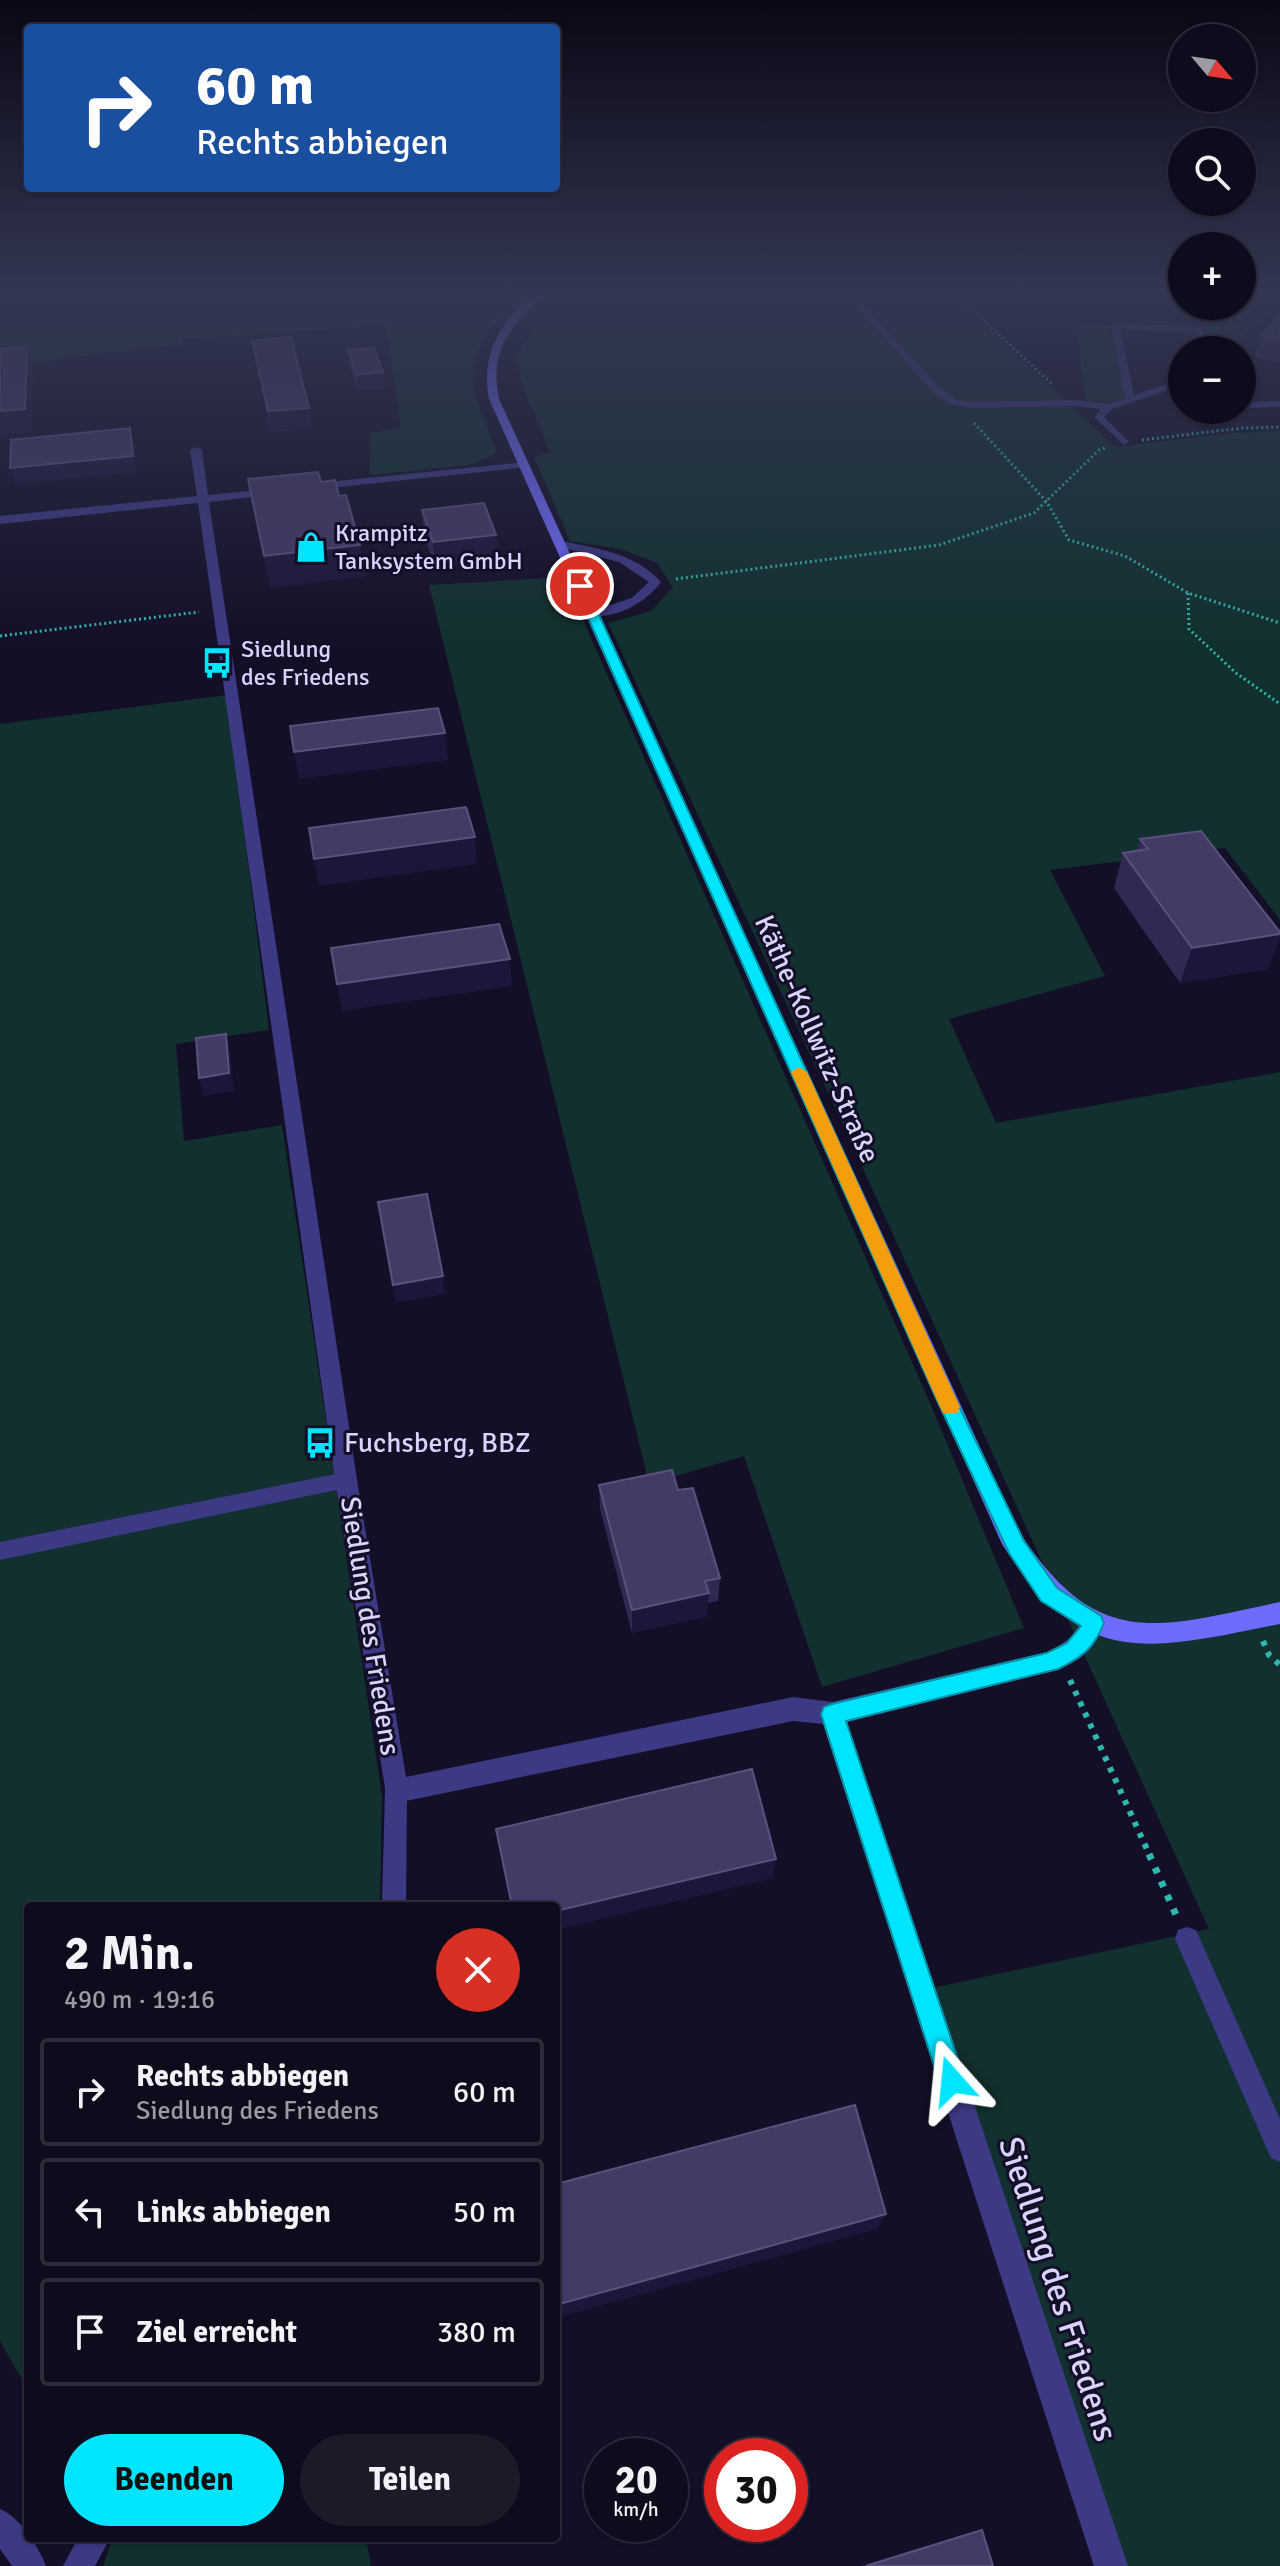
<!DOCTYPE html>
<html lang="de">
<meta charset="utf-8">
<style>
:root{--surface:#0e0b1c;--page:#1c1929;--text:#f1f3f6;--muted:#9b9ba3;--line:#2e2b3b;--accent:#00e5ff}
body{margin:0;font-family:Signika,sans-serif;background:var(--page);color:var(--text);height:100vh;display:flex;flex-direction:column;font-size:30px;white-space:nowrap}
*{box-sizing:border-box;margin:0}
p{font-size:26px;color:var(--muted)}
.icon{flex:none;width:44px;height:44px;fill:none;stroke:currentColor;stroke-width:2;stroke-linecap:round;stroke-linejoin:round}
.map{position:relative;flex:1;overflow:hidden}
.side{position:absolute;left:24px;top:1902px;width:536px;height:640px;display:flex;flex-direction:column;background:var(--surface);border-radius:8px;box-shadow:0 2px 6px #0004,0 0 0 2px var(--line)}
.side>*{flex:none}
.top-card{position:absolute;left:24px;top:24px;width:536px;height:168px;border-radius:8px;box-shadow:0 2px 6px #0004,0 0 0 2px var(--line);background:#1a4fa0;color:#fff;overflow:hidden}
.needle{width:52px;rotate:119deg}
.fabs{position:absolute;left:1168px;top:24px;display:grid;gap:16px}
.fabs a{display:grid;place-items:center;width:88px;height:88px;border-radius:50%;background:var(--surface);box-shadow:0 2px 6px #0004,0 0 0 2px var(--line);font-size:40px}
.speed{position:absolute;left:584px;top:2438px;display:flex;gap:16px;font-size:40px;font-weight:700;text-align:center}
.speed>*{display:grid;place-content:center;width:104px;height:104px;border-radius:50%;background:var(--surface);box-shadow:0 2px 6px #0004,0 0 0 2px var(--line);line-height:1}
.speed small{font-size:20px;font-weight:400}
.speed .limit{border:12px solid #d22;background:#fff;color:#111}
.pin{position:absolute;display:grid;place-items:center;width:68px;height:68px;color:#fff;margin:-34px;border:4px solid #fff;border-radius:50%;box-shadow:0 2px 8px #0007}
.me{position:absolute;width:88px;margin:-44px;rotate:342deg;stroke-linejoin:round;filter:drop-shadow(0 0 6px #0008)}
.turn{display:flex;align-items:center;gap:28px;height:168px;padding:0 40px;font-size:36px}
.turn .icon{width:104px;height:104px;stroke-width:2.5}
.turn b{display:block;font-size:56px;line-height:68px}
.round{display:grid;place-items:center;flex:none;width:84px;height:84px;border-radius:42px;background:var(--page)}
.summary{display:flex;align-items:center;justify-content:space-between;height:136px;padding:0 40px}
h1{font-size:48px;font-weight:700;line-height:60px}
.action{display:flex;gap:16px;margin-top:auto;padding:16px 40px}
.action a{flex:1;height:92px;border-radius:48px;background:var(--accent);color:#111;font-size:32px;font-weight:700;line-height:92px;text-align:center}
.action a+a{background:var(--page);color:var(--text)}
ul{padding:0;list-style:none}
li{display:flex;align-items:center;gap:24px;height:108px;margin:0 16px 12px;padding:0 24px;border:4px solid var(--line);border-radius:8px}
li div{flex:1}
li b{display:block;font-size:30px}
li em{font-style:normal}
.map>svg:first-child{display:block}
</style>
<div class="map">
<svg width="1280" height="2566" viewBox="0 0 1280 2566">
<rect width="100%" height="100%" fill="#130f26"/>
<path fill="#12302f" d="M0,290H532C502,311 467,347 474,388C478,409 490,432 497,453L470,465L370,475V433L401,428L386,325L182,339V344L0,367Z
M569,290H947L1115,447L1232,433L1280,431V920L1225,848L1050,870L1105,976L949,1019L996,1123L1280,1072V2566H1111L923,1990L1209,1929L850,1140L608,623L651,611L673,587L657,563L621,549L570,541L534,457L550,452L521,381L516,355L548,306Z
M1242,290H1280V301L1230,350H1214L1206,327L1207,306H1242Z
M1077,323L1109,326L1126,397L1105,405L1085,403Z
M564,577L931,1405L1024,1628L822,1687L744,1456L649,1484L429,585Z
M227,695L269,1030L176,1044L184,1141L282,1125L382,1796L380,1906H28V2390L0,2341V724Z
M113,2538H366L371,2566H103Z"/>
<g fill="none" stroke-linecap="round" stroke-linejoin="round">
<path stroke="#2fb8b0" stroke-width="3" stroke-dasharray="2 3" stroke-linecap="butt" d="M951,290L1053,385
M974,423L1046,501L1069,540L1125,556L1188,593L1280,623
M1142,440L1242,428L1280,427
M676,579L939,545L1034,513L1099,450L1105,448
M1188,593L1189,629L1236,673L1280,704
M0,636L199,612"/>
<path stroke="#2fb8b0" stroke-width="6" stroke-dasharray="5 7" stroke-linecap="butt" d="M1263,1641L1269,1655L1280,1665
M1070,1680L1150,1856"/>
<path stroke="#2fb8b0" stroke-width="7" stroke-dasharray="6 9" stroke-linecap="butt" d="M1149,1854L1176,1915"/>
<path fill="#3d3a85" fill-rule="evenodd" d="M538,290L585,292L640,290L585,298L542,294Z
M841,290H850L941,390L957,400L973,402L1073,400L1108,404L1125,398L1111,326L1115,323L1202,327L1211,350H1201L1195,332L1120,329L1134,395L1182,379V385L1112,409L1104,417L1129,442L1124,445L1094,417L1101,409L1073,406L973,408L951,404L935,394Z
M1280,401V407L1242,408V402Z
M560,541C596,548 635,553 661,582C645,604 615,619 588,616V612L632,598L649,582L619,562L556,546V542Z
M346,1472L353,1474L356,1480L353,1486L346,1488L0,1560V1542Z
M396,1780L404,1783L407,1791L406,1906H382L385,1791L388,1783Z
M1187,1927L1196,1930L1280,2119V2162L1271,2158L1175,1939L1178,1930Z
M0,2509C20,2517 38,2546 46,2566H12L0,2549Z
M78,2538H110L95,2566H63Z"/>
<path fill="#3d3a85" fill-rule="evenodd" d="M196,447L202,450L208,495L277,488L283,491L277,494L209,502L357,1480L406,1777L793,1697L832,1702L1047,1652C1066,1643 1076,1635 1085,1615L1093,1612L1101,1615L1105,1623C1093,1651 1086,1657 1058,1670L847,1722L1128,2566H1094L823,1724L793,1721L396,1803L387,1800L335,1480L198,503L0,524V516L197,496L190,450Z
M524,462L530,465L528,467L309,490L303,487L309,484Z"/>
<path fill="#6f6bff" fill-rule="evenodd" d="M538,290H549C514,325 488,345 499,399L1018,1530C1097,1652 1155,1628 1280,1602V1624C1151,1650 1082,1671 1002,1544L489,399C480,353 502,318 538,290Z"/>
</g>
<path fill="#312854" d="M1280,316V363L1255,357L1261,335Z
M252,341L312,428L271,432Z
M348,350L383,372L385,388L358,390L350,366Z
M422,510L496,535L498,560L435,567L424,535Z
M1140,839L1268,969L1180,983L1114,888L1123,853L1137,851Z
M599,1485L678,1490L720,1578L718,1601L708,1603L707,1616L632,1633L600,1509Z
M982,2530L993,2566H861L968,2533Z"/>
<path fill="#1d163a" d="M27,347L33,370L32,432L0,435V411Z
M383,372L385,388L358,390L356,375Z
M309,408L312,428L271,432L268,411Z
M130,428L134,444L136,473L15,484L10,468Z
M496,535L498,560L435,567L433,542Z
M360,545L365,577L270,588L264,556Z
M445,733L448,760L299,779L294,752Z
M475,837L477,864L319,886L314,859Z
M1280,934V938L1268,969L1180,983L1192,948Z
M510,959L512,986L342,1011L337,984Z
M226,1034L230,1052L234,1091L204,1096L199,1078Z
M443,1276L445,1294L396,1303L393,1285Z
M709,1593L707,1616L632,1633V1610Z
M776,1859L773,1878L556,1930V1911Z
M886,2214L877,2229L556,2318V2305Z"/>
<path fill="#433a66" stroke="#5a527e" stroke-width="2" d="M1280,316V340L1261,335Z
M291,337L309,408L268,411L252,341Z
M27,347L25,409L0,411V349Z
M374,348L383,372L356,375L348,350Z
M130,428L133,456L10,468L11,440Z
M318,472L321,482L335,480L339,496L346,495L360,545L264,556L248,479Z
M484,503L496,535L433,542L422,510Z
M438,708L445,733L294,752L290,726Z
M466,807L475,837L314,859L309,828Z
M1201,831L1280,932V934L1192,948L1123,853L1148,849L1140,839Z
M499,924L510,959L337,984L331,948Z
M226,1034L229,1073L199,1078L196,1038Z
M427,1194L443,1276L393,1285L378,1202Z
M672,1470L678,1490L693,1488L720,1578L705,1581L709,1593L632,1610L599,1485Z
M752,1769L776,1859L556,1911V1906H512L496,1829Z
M855,2105L886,2214L556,2305V2184Z
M982,2530L993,2566H866Z"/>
<linearGradient id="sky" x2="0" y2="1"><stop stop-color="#0a0815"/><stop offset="0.45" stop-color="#333752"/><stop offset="1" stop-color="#333752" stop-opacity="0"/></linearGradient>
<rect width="1280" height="649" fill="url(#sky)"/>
<path fill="#00e5ff" stroke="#0095a6" stroke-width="2" d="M580,583L586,586L955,1398L1024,1541L1057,1588L1101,1616L1104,1623C1094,1648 1082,1657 1058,1669L846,1721L965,2081L962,2090L952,2094L943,2090L939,2081L821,1714L824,1707L832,1704L1047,1653L1067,1643L1081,1626L1041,1601L1009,1553L936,1398L574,586Z"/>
<path fill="#f59e0b" d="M799,1067L807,1072L960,1407L957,1413H943L940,1407L791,1072Z"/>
<defs>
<symbol id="shop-bare" viewBox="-9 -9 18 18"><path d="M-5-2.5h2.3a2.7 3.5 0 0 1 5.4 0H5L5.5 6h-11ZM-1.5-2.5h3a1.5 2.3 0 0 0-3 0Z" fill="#00e5ff" stroke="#130f26" stroke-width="2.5" paint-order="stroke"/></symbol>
<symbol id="bus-bare" viewBox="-9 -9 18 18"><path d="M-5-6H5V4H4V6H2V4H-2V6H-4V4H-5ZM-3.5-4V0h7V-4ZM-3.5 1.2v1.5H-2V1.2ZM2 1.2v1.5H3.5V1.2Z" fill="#00e5ff" stroke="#130f26" stroke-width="2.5" paint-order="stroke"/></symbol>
</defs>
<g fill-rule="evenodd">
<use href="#shop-bare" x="289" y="525" width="44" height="44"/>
<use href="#bus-bare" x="195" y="641" width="44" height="44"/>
<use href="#bus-bare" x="298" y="1421" width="44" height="44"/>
</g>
<g text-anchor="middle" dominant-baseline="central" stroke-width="6" stroke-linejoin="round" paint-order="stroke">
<g font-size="24" fill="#d9d4ff" stroke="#130f26" text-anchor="start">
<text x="335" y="533">Krampitz<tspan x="335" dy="28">Tanksystem GmbH</tspan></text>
<text x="241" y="649">Siedlung<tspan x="241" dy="28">des Friedens</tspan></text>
</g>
<g font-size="28" fill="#d9d4ff" stroke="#130f26">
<text transform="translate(817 1039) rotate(66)">Käthe-Kollwitz-Straße</text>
<text transform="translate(370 1626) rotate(81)">Siedlung des Friedens</text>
</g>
<g font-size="28" fill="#d9d4ff" stroke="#130f26" text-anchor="start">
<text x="344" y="1443">Fuchsberg, BBZ</text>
</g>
<g font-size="34" fill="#d9d4ff" stroke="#130f26">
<text transform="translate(1058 2289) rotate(72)">Siedlung des Friedens</text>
</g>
</g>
</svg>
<div class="fabs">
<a><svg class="needle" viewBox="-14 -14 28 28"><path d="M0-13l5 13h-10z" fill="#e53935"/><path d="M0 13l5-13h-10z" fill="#9b9ba3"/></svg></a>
<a><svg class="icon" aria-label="search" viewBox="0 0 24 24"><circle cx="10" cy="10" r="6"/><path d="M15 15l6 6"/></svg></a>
<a>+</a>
<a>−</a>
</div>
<div class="speed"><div>20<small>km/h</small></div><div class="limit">30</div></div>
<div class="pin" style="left:580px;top:586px;background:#d93025"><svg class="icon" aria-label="arrive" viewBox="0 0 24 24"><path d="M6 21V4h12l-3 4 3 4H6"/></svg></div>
<svg class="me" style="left:952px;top:2081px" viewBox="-20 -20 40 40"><path d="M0-17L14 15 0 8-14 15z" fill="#00e5ff" stroke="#fff" stroke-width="4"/></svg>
<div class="top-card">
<div class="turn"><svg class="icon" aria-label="right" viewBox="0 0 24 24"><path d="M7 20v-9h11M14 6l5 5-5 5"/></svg><div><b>60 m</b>Rechts abbiegen</div></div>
</div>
<section class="side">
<div class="summary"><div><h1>2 Min.</h1><p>490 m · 19:16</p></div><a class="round" style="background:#d93025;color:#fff"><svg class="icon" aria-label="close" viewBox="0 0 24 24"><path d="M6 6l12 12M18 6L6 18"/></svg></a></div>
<ul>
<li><svg class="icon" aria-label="right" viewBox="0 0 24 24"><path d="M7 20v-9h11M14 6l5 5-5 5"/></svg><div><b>Rechts abbiegen</b><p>Siedlung des Friedens</p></div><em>60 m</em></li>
<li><svg class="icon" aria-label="left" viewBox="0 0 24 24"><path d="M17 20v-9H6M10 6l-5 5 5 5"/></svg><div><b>Links abbiegen</b></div><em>50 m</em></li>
<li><svg class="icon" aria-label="arrive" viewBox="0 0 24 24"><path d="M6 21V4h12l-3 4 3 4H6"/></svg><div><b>Ziel erreicht</b></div><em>380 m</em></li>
</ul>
<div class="action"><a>Beenden</a><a>Teilen</a></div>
</section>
</div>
